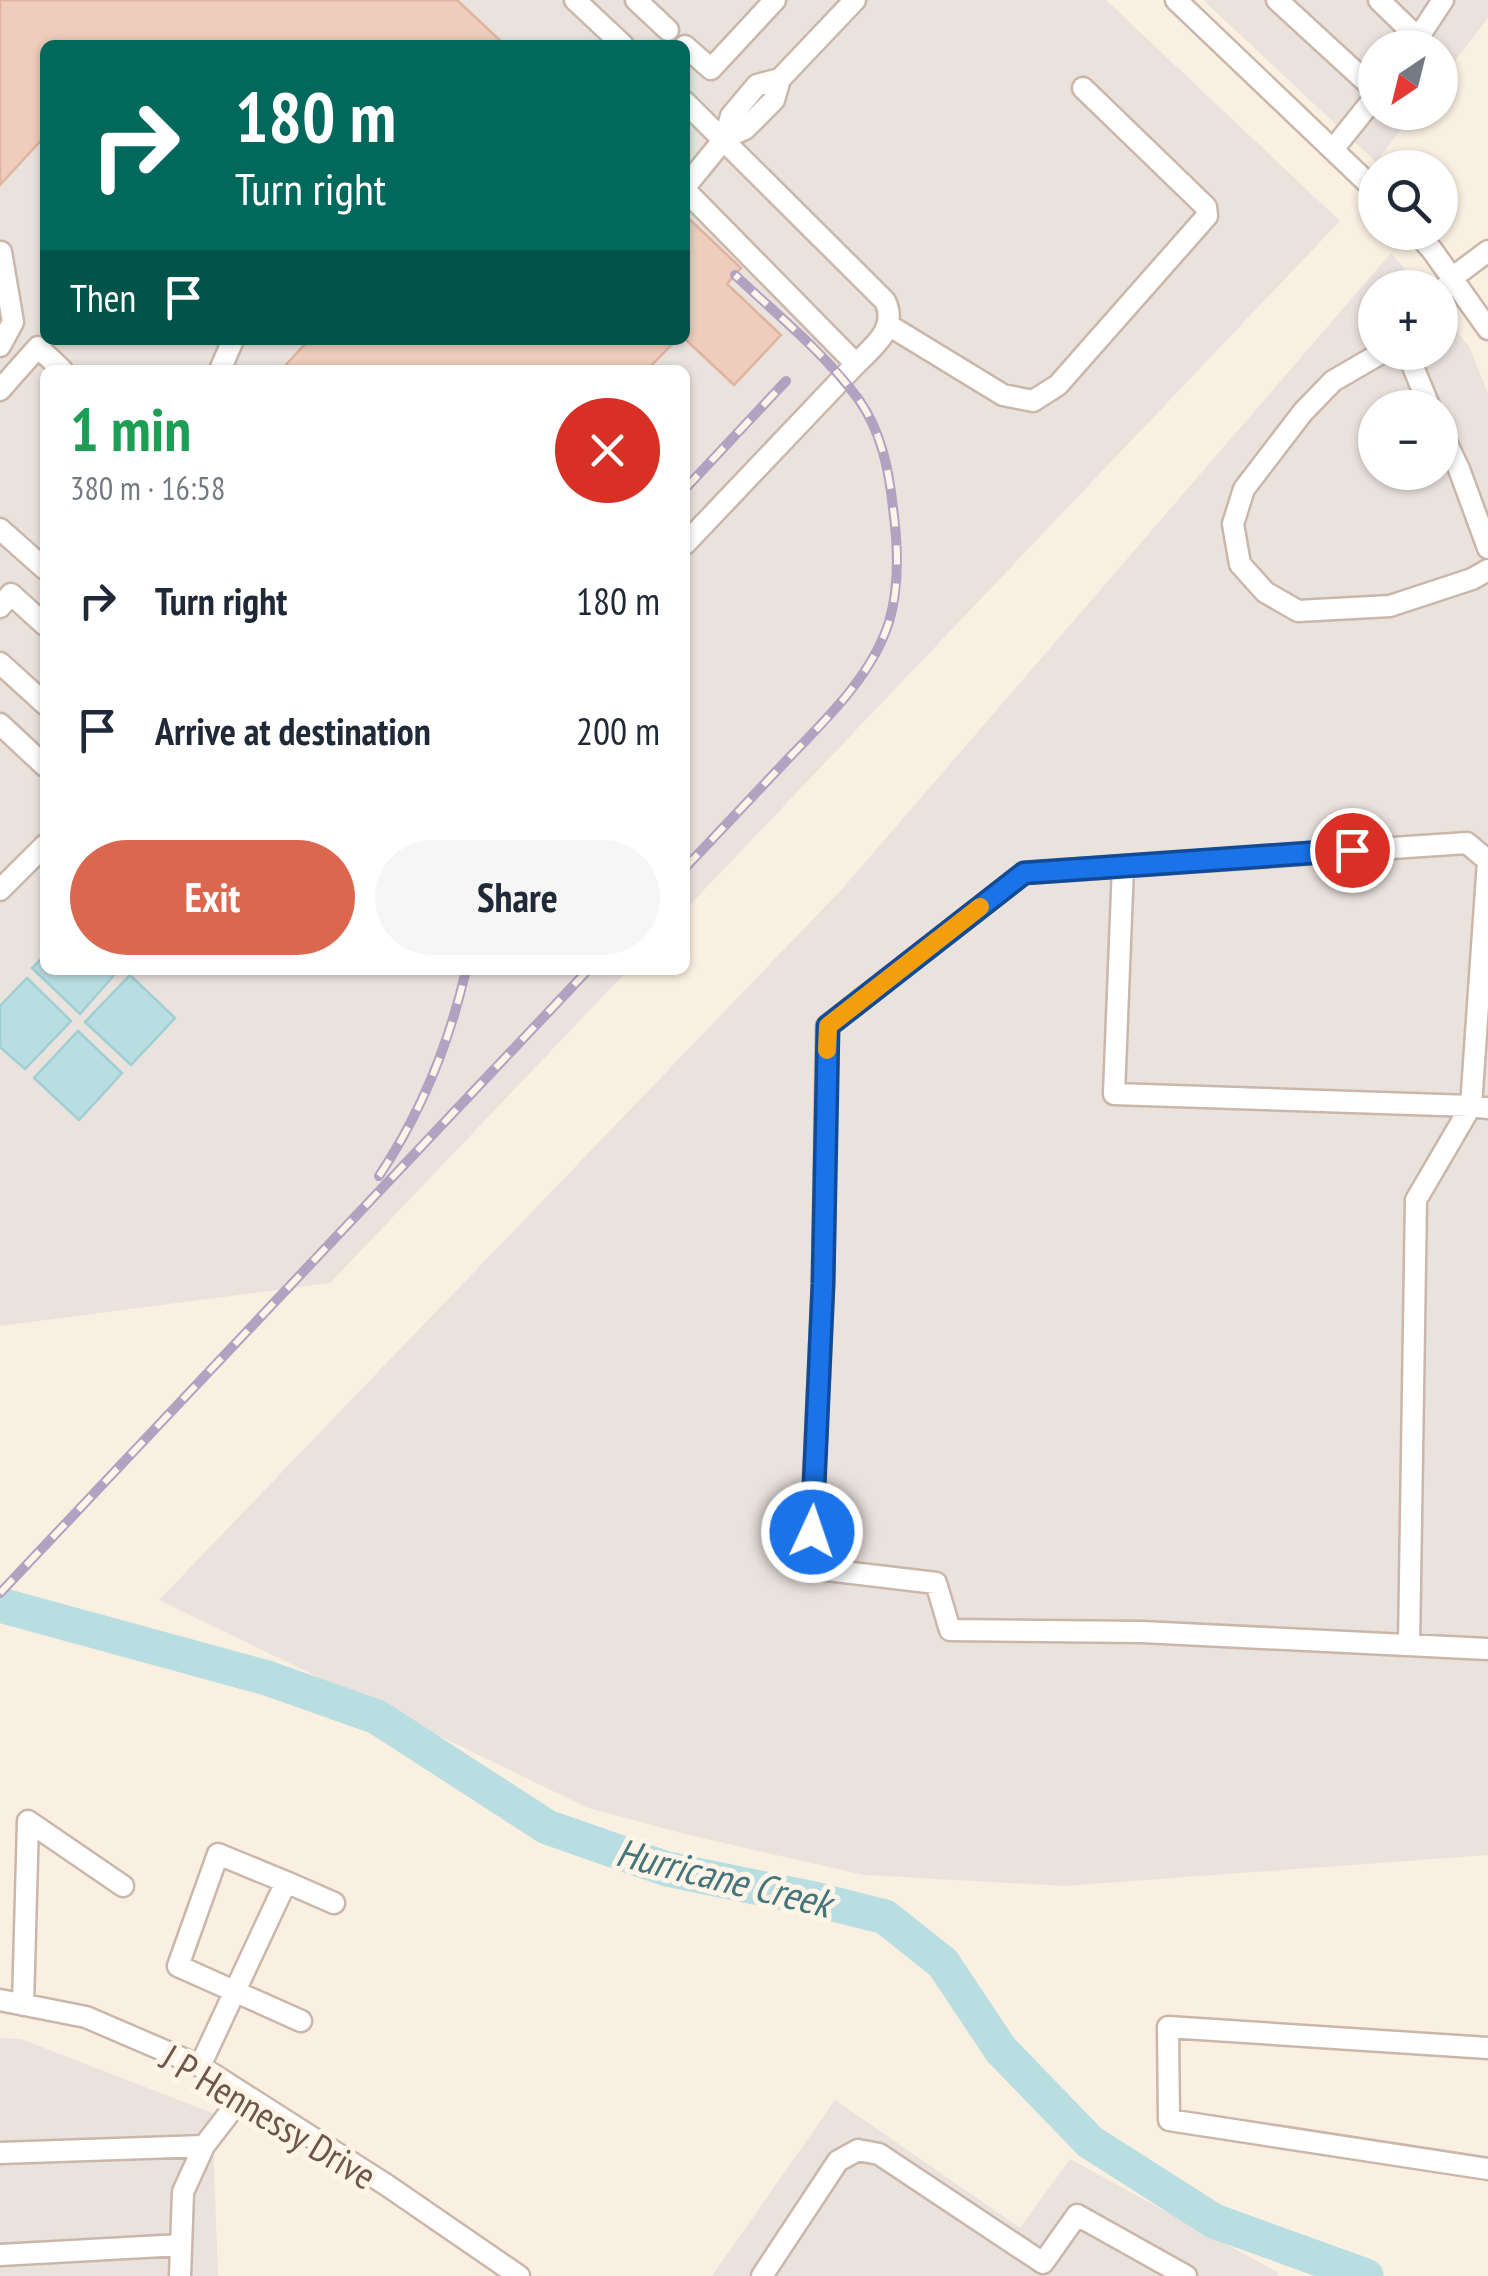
<!DOCTYPE html>
<meta charset="utf-8">
<style>
:root{--surface:#fff;--page:#f6f6f7;--text:#1f2937;--muted:#747a83;--accent:#dc674f}
body{margin:0;font-family:"PT Sans Narrow",sans-serif;background:var(--page);color:var(--text);height:100vh;display:flex;flex-direction:column;font-size:38px;white-space:nowrap}
*{box-sizing:border-box;margin:0}
p{font-size:32px;color:var(--muted)}
.icon{flex:none;width:55px;height:55px;fill:none;stroke:currentColor;stroke-width:2;stroke-linecap:round;stroke-linejoin:round}
.map{position:relative;flex:1;overflow:hidden}
.drawer{position:absolute;left:40px;top:365px;width:650px;height:610px;display:flex;flex-direction:column;background:var(--surface);border-radius:15px;box-shadow:0 2px 8px #0004}
.drawer>*{flex:none}
.top-card{position:absolute;left:40px;top:40px;width:650px;height:305px;border-radius:15px;box-shadow:0 2px 8px #0004;background:#00695c;color:#fff;overflow:hidden}
.needle{width:65px;rotate:215deg}
.fabs{position:absolute;left:1358px;top:30px;display:grid;gap:20px}
.fabs a{display:grid;place-items:center;width:100px;height:100px;border-radius:50%;background:var(--surface);box-shadow:0 2px 8px #0004;font-size:50px}
.pin{position:absolute;display:grid;place-items:center;width:85px;height:85px;color:#fff;margin:-42px;border:5px solid #fff;border-radius:50%;box-shadow:0 2px 10px #0007}
.me{position:absolute;width:110px;margin:-55px;rotate:3deg;stroke-linejoin:round;filter:drop-shadow(0 0 8px #0008)}
.turn{display:flex;align-items:center;gap:35px;height:210px;padding:0 30px;font-size:45px}
.turn .icon{width:130px;height:130px;stroke-width:2.5}
.turn b{display:block;font-size:70px;line-height:85px}
.then{display:flex;align-items:center;height:95px;padding:0 30px;background:#0003;gap:20px;font-size:38px}
.round{display:grid;place-items:center;flex:none;width:105px;height:105px;border-radius:52px;background:var(--page)}
.headline{display:flex;align-items:center;justify-content:space-between;height:170px;padding:0 30px}
h1{font-size:60px;font-weight:600;line-height:75px;color:#1e9e55}
.cta{display:flex;gap:20px;margin-top:auto;padding:20px 30px}
.cta a{flex:1;height:115px;border-radius:60px;background:var(--accent);color:#fff;font-size:40px;font-weight:600;line-height:115px;text-align:center}
.cta a+a{background:var(--page);color:var(--text)}
ul{padding:0;list-style:none}
li{display:flex;align-items:center;gap:30px;height:130px;padding:0 30px}
li div{flex:1}
li b{display:block;font-size:38px}
li em{font-style:normal}
.map>svg:first-child{display:block}
</style>
<div class="map">
<svg width="1488" height="2276" viewBox="0 0 1488 2276">
<rect width="100%" height="100%" fill="#faf0e2"/>
<path fill="#eae2dd" fill-rule="evenodd" d="M0,0H1106L1340,221L685,910V370H45V970H628L330,1283L0,1326ZM45,45H685V340H45Z
M1203,0H1488V18L1440,80V48H1375V112L1414,113L1376,162Z
M1391,253L1420,287L1375,288V352H1440V312L1469,346L1488,393V1855L1064,1886L864,1875L689,1835L588,1808L159,1600L843,888ZM1375,408H1440V472H1375Z
M0,2038L21,2039L212,2113L218,2276H0Z
M835,2100L1020,2228L1070,2159L1279,2273L1277,2276H712Z"/>
<path fill="#b8dee2" stroke="#9fced3" stroke-width="2.5" d="M45,955V970H116L115,974L80,1014L32,968Z
M130,975L175,1018L131,1065L85,1022Z
M27,978L71,1021L25,1069L0,1047V1006Z
M78,1031L122,1073L79,1120L34,1078Z"/>
<g fill="none" stroke-linecap="round" stroke-linejoin="round">
<path stroke="#b8dee2" stroke-width="35" d="M0,1605L267,1678L377,1717L547,1827L667,1869L814,1899L885,1917L943,1963L1001,2050L1090,2142L1214,2221L1366,2276"/>
</g>
<path fill="#eecdbc" stroke="#dfb39d" stroke-width="2.5" d="M0,0H457L505,45H45V136L0,185Z
M685,215L741,268L727,284L781,335L734,385L685,339Z
M309,340H676L647,370H281Z"/>
<g fill="none" stroke-linecap="round" stroke-linejoin="round">
<defs>
<path id="minor" d="M575,0L623,45
M636,0L668,30
M1176,0L1375,190
M1277,0L1375,90
M1379,0L1418,38L1412,48
M1418,38L1443,0
M685,46L711,69L775,0
M685,102L885,301C898,328 875,345 856,364
M725,138L745,129L774,100L780,79L855,0
M1334,148L1375,97
M685,187L725,138L731,116L757,85L780,79
M685,190L856,364L685,544
M1416,232L1432,250L1488,329
M1440,295L1452,278L1488,251
M890,326L1003,395L1033,401L1058,385L1207,216L1206,207L1083,88
M0,346L13,322L1,252
M1383,352L1333,381L1303,412L1244,489L1233,524L1240,564L1265,592L1298,611L1390,606L1472,579L1488,570
M1407,352L1430,408
M220,370L233,340
M0,390L38,347L62,370
M1440,429L1459,469L1488,548
M0,529L45,569
M0,607L11,594L45,625
M0,663L45,704
M0,724L45,766
M1123,866L1114,1094L1471,1106L1416,1200L1409,1645
M0,890L45,845
M1488,1108L1471,1106L1488,861L1467,843L1024,873L827,1026L823,1284L810,1568L936,1583L950,1630L1142,1632L1488,1649
M286,1882L334,1903
M0,2000L86,2017L200,2066L388,2186L519,2276
M23,2005L28,1821L123,1886
M1488,2048L1168,2027L1169,2120L1488,2169
M200,2066L286,1882L218,1854L178,1966L301,2021
M0,2153L204,2146
M0,2255L180,2245
M180,2276L183,2192L204,2146L244,2094
M762,2276L838,2161L858,2150L879,2154L1043,2263L1077,2215L1186,2276"/>
</defs>
<use href="#minor" stroke="#cab7aa" stroke-width="25"/>
<use href="#minor" stroke="#fff" stroke-width="20"/>
<defs>
<path id="rail" d="M685,489L786,381
M685,868C718,833 752,797 785,762C824,721 871,678 889,622C900,585 898,545 893,508C889,470 881,431 859,400C825,353 776,314 735,275
M379,1176C421,1113 449,1044 466,970
M0,1593L588,970"/>
</defs>
<use href="#rail" stroke="#b2a2c2" stroke-width="10"/>
<use href="#rail" stroke="#fef4e8" stroke-width="6" stroke-dasharray="19" stroke-linecap="butt"/>
</g>
<g fill="none" stroke-linecap="round" stroke-linejoin="round">
<defs>
<path id="route" d="M812,1532L823,1284L828,1026L1024,873L1352,850"/>
</defs>
<use href="#route" stroke="#114b97" stroke-width="25"/>
<use href="#route" stroke="#1a73e8" stroke-width="18"/>
<path stroke="#f59e0b" stroke-width="18" d="M827,1050L828,1026L980,907"/>
</g>
<g text-anchor="middle" dominant-baseline="central" stroke-width="10" stroke-linejoin="round" paint-order="stroke">
<g font-size="38" fill="#70564a" stroke="#fef4e8">
<text transform="translate(269 2116) rotate(31)">J P Hennessy Drive</text>
</g>
<g font-size="40" font-style="italic" fill="#43757b" stroke="#fef4e8">
<text transform="translate(724 1877) rotate(14)">Hurricane Creek</text>
</g>
</g>
</svg>
<div class="fabs">
<a><svg class="needle" viewBox="-14 -14 28 28"><path d="M0-13l5 13h-10z" fill="#e53935"/><path d="M0 13l5-13h-10z" fill="#747a83"/></svg></a>
<a><svg class="icon" aria-label="search" viewBox="0 0 24 24"><circle cx="10" cy="10" r="6"/><path d="M15 15l6 6"/></svg></a>
<a>+</a>
<a>−</a>
</div>
<div class="pin" style="left:1352px;top:850px;background:#d93025"><svg class="icon" aria-label="arrive" viewBox="0 0 24 24"><path d="M6 21V4h12l-3 4 3 4H6"/></svg></div>
<svg class="me" style="left:812px;top:1532px" viewBox="-20 -20 40 40"><circle r="17" fill="#1a73e8" stroke="#fff" stroke-width="3"/><path d="M0-11L8 9 0 5-8 9z" fill="#fff"/></svg>
<div class="top-card">
<div class="turn"><svg class="icon" aria-label="right" viewBox="0 0 24 24"><path d="M7 20v-9h11M14 6l5 5-5 5"/></svg><div><b>180 m</b>Turn right</div></div>
<div class="then">Then<svg class="icon" aria-label="arrive" viewBox="0 0 24 24"><path d="M6 21V4h12l-3 4 3 4H6"/></svg></div>
</div>
<section class="drawer">
<div class="headline"><div><h1>1 min</h1><p>380 m · 16:58</p></div><a class="round" style="background:#d93025;color:#fff"><svg class="icon" aria-label="close" viewBox="0 0 24 24"><path d="M6 6l12 12M18 6L6 18"/></svg></a></div>
<ul>
<li><svg class="icon" aria-label="right" viewBox="0 0 24 24"><path d="M7 20v-9h11M14 6l5 5-5 5"/></svg><div><b>Turn right</b></div><em>180 m</em></li>
<li><svg class="icon" aria-label="arrive" viewBox="0 0 24 24"><path d="M6 21V4h12l-3 4 3 4H6"/></svg><div><b>Arrive at destination</b></div><em>200 m</em></li>
</ul>
<div class="cta"><a>Exit</a><a>Share</a></div>
</section>
</div>
